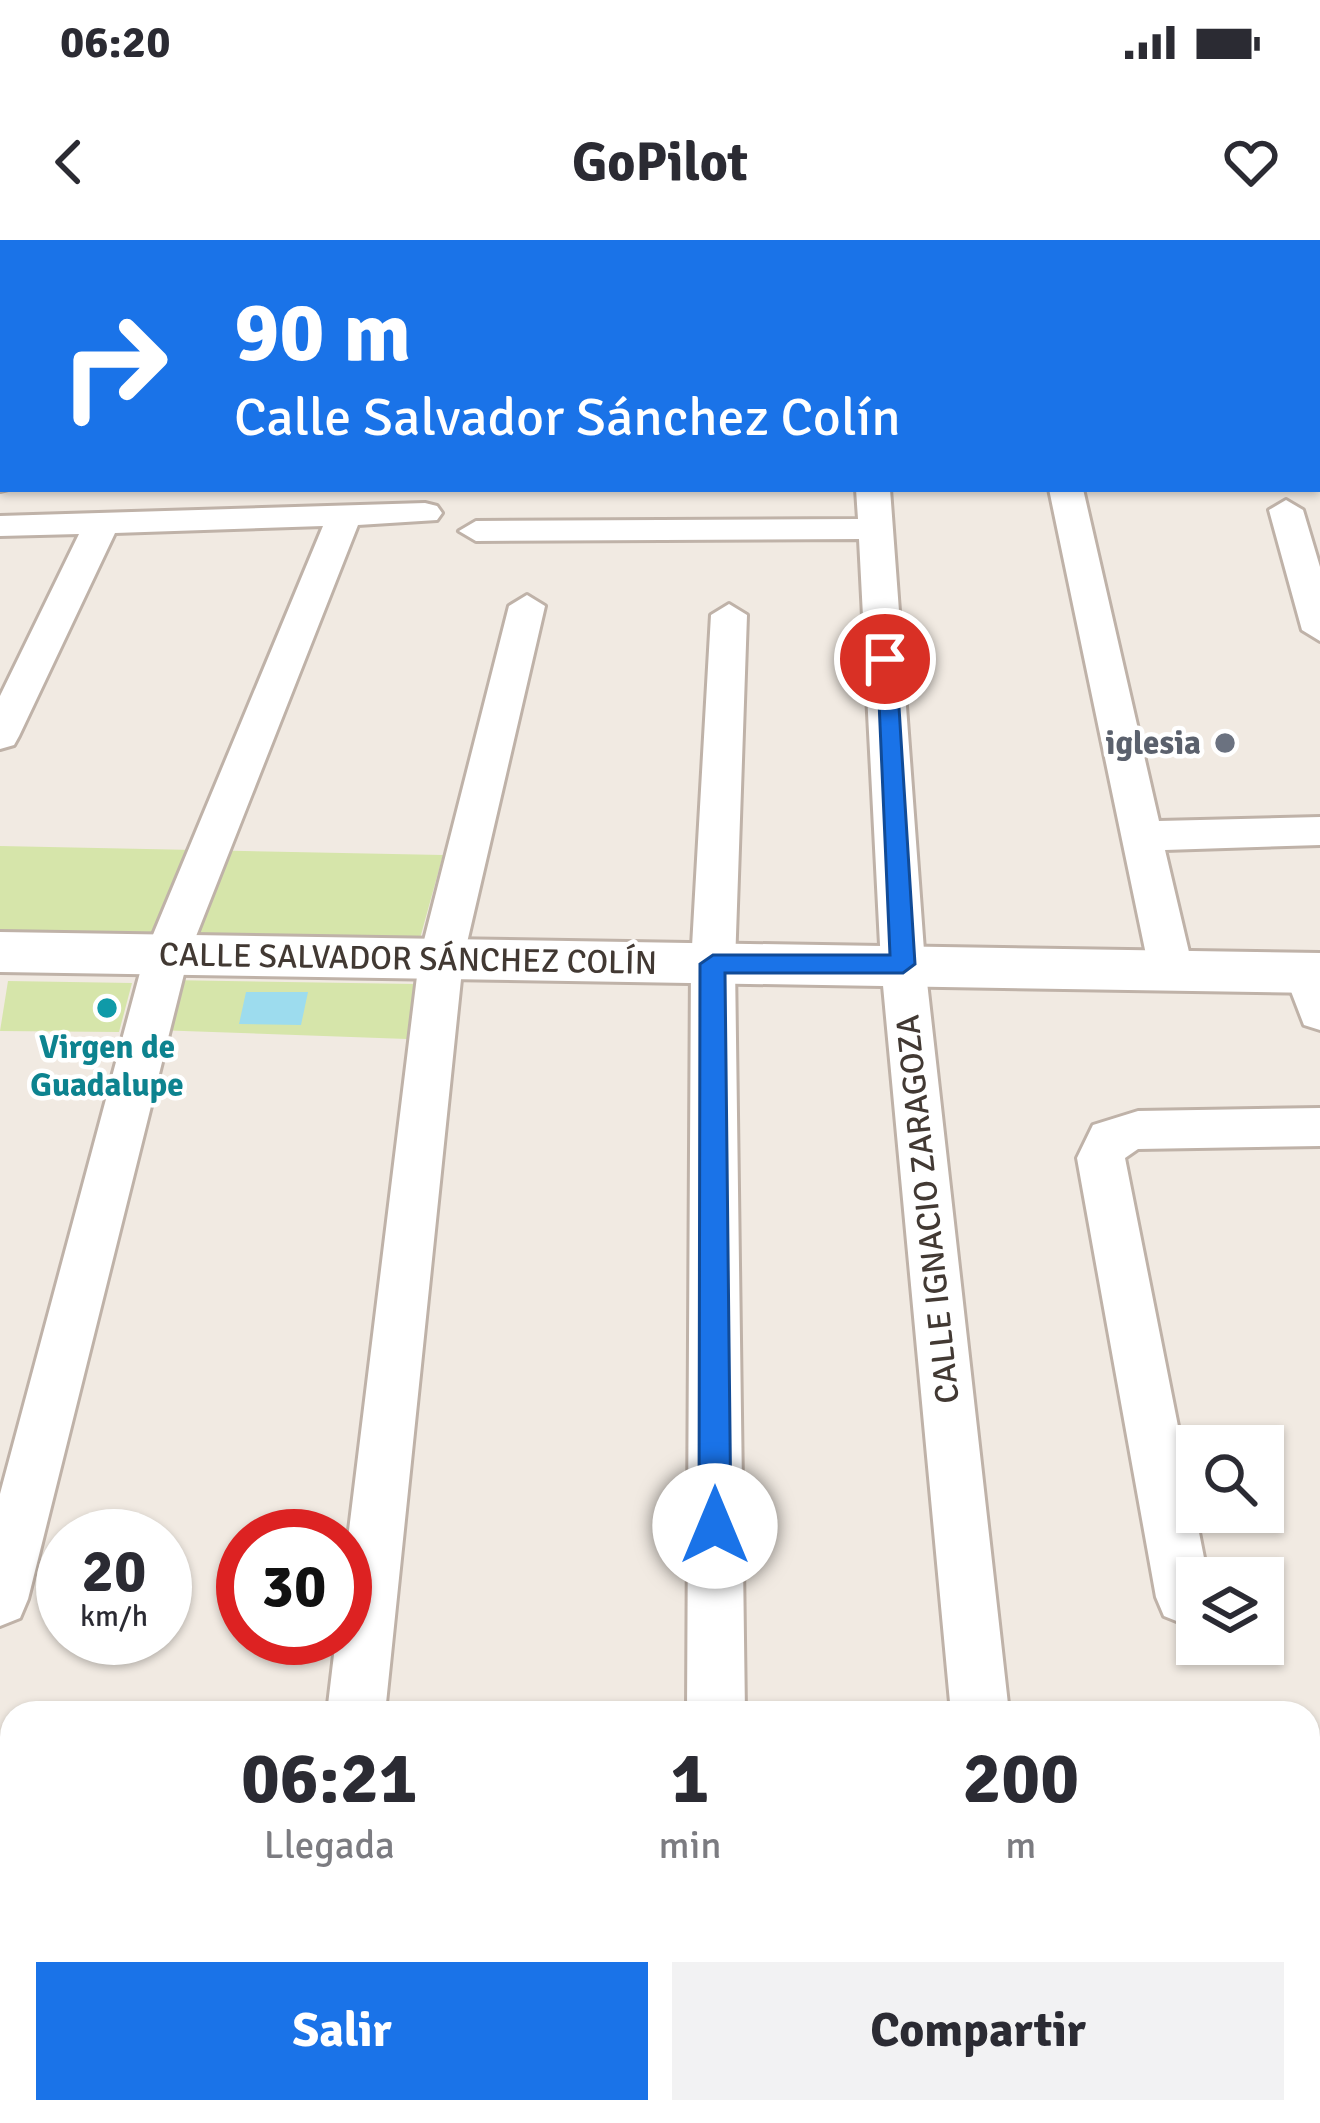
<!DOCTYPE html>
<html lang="es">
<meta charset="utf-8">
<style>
:root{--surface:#fff;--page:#f2f2f3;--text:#2b2b33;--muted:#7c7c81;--accent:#1a73e8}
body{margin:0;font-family:Signika,sans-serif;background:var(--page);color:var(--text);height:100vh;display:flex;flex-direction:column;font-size:45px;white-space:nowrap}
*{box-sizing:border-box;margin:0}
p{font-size:39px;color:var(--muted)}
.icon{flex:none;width:66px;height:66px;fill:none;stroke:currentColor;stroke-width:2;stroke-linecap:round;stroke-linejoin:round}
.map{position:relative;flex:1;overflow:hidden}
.details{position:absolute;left:0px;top:1461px;width:1320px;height:423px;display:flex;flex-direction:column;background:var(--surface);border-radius:36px 36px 0 0;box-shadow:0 3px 9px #0004}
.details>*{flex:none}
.banner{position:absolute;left:0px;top:0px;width:1320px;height:252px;box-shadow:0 3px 9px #0004;background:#1a73e8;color:#fff;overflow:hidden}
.controls{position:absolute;left:1176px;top:1185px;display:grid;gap:24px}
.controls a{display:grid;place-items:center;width:108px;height:108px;border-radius:0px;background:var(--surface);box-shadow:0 3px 9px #0004;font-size:60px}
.speed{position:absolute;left:36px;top:1269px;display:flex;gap:24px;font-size:60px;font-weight:700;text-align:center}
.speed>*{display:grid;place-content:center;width:156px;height:156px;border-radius:50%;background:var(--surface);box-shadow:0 3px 9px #0004;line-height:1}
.speed small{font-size:30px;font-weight:400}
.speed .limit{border:18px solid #d22;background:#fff;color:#111}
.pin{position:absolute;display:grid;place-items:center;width:102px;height:102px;color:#fff;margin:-51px;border:6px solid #fff;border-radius:50%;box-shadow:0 3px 12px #0007}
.me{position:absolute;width:132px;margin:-66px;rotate:0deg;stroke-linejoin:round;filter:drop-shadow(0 0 9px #0008)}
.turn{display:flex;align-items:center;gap:42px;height:252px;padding:0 36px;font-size:54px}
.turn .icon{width:156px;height:156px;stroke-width:2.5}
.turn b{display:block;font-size:84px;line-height:102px}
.eta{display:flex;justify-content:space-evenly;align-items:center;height:204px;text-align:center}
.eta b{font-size:72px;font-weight:800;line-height:84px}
.cta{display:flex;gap:24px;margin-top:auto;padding:24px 36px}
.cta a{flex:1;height:138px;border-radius:0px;background:var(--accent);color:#fff;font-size:48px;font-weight:800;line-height:138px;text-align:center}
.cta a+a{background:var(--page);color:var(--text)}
.status{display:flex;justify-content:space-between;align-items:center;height:84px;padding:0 60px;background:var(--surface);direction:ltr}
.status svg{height:33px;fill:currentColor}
header{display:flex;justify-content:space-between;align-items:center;height:156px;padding:0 36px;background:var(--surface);font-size:54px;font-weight:800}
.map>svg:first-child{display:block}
</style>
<div class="status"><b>06:20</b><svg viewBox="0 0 49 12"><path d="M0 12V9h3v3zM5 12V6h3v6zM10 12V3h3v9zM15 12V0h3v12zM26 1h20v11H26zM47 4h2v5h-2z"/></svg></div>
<header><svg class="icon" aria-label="back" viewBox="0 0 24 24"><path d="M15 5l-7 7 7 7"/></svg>GoPilot<svg class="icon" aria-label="heart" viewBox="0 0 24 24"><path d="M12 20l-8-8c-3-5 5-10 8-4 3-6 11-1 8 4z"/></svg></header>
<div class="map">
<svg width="1320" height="1883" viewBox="0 0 1320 1883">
<rect width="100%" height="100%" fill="#f1eae2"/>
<path fill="#d6e5aa" d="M0,606L443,615L419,702L0,695Z
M168,740L415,744L407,799L155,790Z
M8,741L132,743L119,792L0,791Z"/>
<path fill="#9ddcee" d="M246,752H308L301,785L239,784Z"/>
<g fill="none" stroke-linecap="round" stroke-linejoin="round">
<defs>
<path id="service" d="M0,0H14L3,3V7Z"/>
<path id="minor" d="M513,0H549V1L515,3Z
M1317,55H1320V73H1317Z
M1317,224L1320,225V245L1317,244Z
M3,226V249H8L0,251Z
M856,249H890L925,724L1009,1473H951L881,724L859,299L476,301L459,291L476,281L858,279Z
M1049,249H1083L1159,581L1320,577V605L1165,610L1193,729L1186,740L1171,745L1156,740L1149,729Z
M1286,260L1303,270L1320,327V401L1302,390L1269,270Z
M425,263L437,266L442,273L437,280L358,285L189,714L28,1359L20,1378L0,1386V1254L145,714L323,286L115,293L19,496L14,505L0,509V456L79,294L0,296V276Z
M527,355L545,366L463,720L385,1473H327L336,1398H345V1323L419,720L509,366Z
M729,364L747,375L735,724L745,1473H687L691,724L711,375Z
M1306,717L1320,721V790L1304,785L1284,733L1291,722Z
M1320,868V906L1138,909L1125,918L1208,1338H1197V1379L1184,1384L1164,1376L1156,1357L1077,918L1093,885L1138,871Z
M1320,1551V1613L1308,1614V1552Z
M12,1685V1749L0,1750V1686Z
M997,1872H1065L1067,1883H999Z"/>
<path id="tertiary" d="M0,692L1320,713V753L0,732Z"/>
<path id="secondary" d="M34,0H74L32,3Z
M1074,0H1181L1183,3H1076Z
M1320,0V21H1317V3H1301Z"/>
<path id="primary" d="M3,3V29L0,30V4Z"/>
</defs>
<use href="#service" stroke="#bfb2a8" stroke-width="6"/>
<use href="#minor" stroke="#bfb2a8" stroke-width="6"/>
<use href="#tertiary" stroke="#bfb2a8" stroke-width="6"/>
<use href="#secondary" stroke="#d4b794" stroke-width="6"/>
<use href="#primary" stroke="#e1a260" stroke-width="6"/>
<use href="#service" fill="#fff" fill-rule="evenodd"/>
<use href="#minor" fill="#fff" fill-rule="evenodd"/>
<use href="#tertiary" fill="#fff" fill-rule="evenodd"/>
<use href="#secondary" fill="#fee3bf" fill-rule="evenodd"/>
<use href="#primary" fill="#fdc98f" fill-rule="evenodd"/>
</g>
<path fill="#1a73e8" stroke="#114b97" stroke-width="3" d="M877,415L896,419L915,724L903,733H725L731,1286L726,1296L715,1300L704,1296L699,1286L700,724L713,715H890Z"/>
<circle fill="#6b7280" stroke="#fff" stroke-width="4.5" cx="1225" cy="503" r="12"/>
<circle fill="#0f9aa8" stroke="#fff" stroke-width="4.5" cx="107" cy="768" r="12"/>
<g text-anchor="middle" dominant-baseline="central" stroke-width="9" stroke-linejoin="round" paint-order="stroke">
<g font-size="33" font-weight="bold" fill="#5b616d" stroke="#fff" text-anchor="end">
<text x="1201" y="503">iglesia</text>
</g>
<g font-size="33" fill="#423933" stroke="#fff">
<text transform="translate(408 719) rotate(1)">CALLE SALVADOR SÁNCHEZ COLÍN</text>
<text transform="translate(928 969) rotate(-96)">CALLE IGNACIO ZARAGOZA</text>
</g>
<g font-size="33" font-weight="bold" fill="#0d838f" stroke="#fff">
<text x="107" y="807">Virgen de<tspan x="107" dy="38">Guadalupe</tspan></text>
</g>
</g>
</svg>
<div class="controls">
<a><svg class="icon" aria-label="search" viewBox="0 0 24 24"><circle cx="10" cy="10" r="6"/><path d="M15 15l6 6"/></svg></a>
<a><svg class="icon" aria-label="layers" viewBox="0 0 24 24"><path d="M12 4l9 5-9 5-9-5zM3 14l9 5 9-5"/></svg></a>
</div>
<div class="speed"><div>20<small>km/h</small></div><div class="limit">30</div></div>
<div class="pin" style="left:885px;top:419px;background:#d93025"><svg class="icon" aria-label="arrive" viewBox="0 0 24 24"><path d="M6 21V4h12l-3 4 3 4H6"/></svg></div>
<svg class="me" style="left:715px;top:1286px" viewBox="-20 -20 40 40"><circle r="19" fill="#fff"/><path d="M0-13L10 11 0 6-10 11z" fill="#1a73e8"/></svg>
<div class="banner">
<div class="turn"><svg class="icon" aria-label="right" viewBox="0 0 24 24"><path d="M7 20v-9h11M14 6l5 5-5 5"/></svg><div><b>90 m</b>Calle Salvador Sánchez Colín</div></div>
</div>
<section class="details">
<div class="eta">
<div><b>06:21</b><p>Llegada</p></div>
<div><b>1</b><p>min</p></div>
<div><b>200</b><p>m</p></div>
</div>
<div class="cta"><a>Salir</a><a>Compartir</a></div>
</section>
</div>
